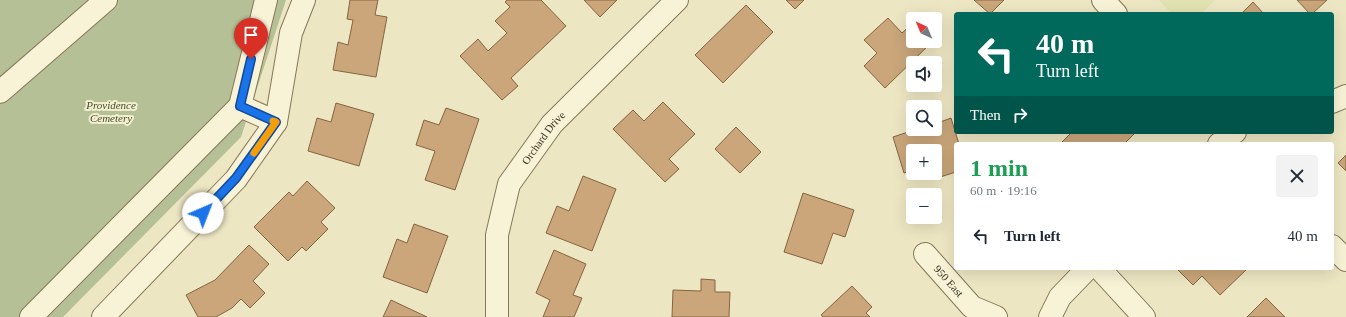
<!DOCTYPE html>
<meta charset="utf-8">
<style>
:root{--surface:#fff;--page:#f2f2f3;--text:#1f2937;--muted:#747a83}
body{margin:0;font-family:Georgia,serif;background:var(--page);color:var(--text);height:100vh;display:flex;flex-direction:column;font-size:15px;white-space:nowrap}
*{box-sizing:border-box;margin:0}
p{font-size:13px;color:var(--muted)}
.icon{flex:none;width:22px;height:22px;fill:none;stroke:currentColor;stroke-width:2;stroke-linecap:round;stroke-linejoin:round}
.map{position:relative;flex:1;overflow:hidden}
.drawer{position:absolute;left:954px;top:142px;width:380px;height:128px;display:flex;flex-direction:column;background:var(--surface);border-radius:4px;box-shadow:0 4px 16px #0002}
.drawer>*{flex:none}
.hud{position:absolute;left:954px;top:12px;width:380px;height:122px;border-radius:4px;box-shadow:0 4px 16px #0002;background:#00695c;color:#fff;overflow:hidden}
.needle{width:26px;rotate:316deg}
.fabs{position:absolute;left:906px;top:12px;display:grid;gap:8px}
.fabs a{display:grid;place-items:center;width:36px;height:36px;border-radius:4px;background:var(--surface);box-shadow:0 4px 16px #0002;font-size:20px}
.pin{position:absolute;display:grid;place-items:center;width:34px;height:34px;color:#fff;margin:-41px -17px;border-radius:50% 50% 50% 0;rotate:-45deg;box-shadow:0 0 4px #0007}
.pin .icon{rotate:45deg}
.me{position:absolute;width:44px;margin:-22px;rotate:44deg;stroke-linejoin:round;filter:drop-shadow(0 0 3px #0008)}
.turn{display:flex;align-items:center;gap:14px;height:84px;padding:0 16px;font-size:18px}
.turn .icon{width:52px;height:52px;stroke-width:2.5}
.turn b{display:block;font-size:28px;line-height:34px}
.then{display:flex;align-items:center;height:38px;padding:0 16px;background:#0003;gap:8px;font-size:15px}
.round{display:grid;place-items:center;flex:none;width:42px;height:42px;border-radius:4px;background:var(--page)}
.head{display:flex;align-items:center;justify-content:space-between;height:68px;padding:0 16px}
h1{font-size:24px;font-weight:700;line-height:30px;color:#1e9e55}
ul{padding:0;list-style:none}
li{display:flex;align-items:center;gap:12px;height:52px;padding:0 16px}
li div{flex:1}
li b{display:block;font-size:15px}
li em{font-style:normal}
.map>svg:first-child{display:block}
</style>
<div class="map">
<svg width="1346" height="317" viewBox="0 0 1346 317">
<rect width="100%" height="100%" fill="#ede6c3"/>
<path fill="#e2e1b1" d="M1159,0H1215L1201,14H1172Z"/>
<path fill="#b5c096" d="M0,0H286L241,137L63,317H0Z"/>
<path fill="#caa67a" stroke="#856541" d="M350,0H378L375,15L387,17L376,77L333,70L338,42L348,45L353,20L347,19Z
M507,0H541L566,26L511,78L518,86L502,100L460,56L478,39L488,51L507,33L495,21L510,7L505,2Z
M584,0H617L600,17Z
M786,0H804L795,9Z
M974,0H1004L990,14Z
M1297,0H1327L1312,14H1310Z
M1253,2L1264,14H1241Z
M746,5L773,32L723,83L695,55Z
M921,15L925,19H917Z
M888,18L902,33L913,23V41H933L885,88L864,66L877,53L864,40Z
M935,30L940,35L935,39Z
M663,102L695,134L669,159L679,169L665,182L613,129L633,110L644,121Z
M336,103L374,114L359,166L308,151L317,118L331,122Z
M446,108L479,119L455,190L425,180L435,151L416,145L424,120L439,125Z
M951,118L959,144H956V172L937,178L935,170V151H913V170L904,173L893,137L917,129H935V124Z
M736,127L761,152L740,173L715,149Z
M1072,132H1136L1124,144H1060Z
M1346,155V171L1338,163Z
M583,176L616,189L592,251L546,233L557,206L569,211Z
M307,181L335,208L321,222L328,229L306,251L302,247L288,261L254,227L289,192L293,196Z
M803,193L854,210L845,237L833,233L822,264L784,252Z
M414,224L448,236L427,293L383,277L397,239L407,243Z
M249,245L269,264L253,281L265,293L250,308L241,299L232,308L216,317H198L186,295L215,280Z
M554,250L586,264L573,295L582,298L574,317H543L550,300L536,293Z
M1176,268H1248L1220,295L1202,276L1193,285Z
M701,279L715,280V292H730L729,317H672L673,290L701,291Z
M852,286L872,307L866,313L870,317H823L821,315Z
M1266,298L1285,317H1247Z
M391,300L427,317H383Z"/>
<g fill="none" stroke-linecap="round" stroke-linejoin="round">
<defs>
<g id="minor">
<path d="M1103,0L1116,14"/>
<path d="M0,92L106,0"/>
<path d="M1332,102L1346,96"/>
<path d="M240,106L276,122"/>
<path d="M1219,144L1235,132"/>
<path d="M1332,246L1346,260"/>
<path id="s1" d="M925,254L972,307L996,317"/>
<path d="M1099,268L1144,317"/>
<path d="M31,317L240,106L266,0"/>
<path d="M103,317L236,179L276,122L291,33L304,0"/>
<path id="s2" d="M497,317V235L509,184L552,124L677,0"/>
<path d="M1050,317L1060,297L1088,268"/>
</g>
</defs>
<use href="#minor" stroke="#86785a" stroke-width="24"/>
<use href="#minor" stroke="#f8f2d6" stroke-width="22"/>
</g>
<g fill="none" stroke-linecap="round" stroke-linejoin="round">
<defs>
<path id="route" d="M203,213L236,178L276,122L240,106L251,59"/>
</defs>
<use href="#route" stroke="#114b97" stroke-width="10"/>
<use href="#route" stroke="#1a73e8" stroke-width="7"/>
<path stroke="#f59e0b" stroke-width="7" d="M254,153L276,122L273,121"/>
</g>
<g text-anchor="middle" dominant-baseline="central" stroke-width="4" stroke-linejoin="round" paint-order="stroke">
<g font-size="11" font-style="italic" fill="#415325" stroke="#f4efd2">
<text x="111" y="105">Providence<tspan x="111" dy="13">Cemetery</tspan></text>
</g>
<g font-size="11" fill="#372d1e" stroke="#f4efd2">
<text stroke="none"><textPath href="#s2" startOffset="192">Orchard Drive</textPath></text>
<text stroke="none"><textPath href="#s1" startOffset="36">950 East</textPath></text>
</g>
</g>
</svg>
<div class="fabs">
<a><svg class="needle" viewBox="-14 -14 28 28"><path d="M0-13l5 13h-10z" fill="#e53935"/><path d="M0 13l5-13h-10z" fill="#747a83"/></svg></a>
<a><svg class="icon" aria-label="sound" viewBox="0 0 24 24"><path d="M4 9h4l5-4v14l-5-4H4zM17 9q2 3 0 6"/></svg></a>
<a><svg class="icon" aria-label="search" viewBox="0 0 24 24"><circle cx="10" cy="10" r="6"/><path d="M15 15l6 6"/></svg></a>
<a>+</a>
<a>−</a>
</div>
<div class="pin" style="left:251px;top:59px;background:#d93025"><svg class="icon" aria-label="arrive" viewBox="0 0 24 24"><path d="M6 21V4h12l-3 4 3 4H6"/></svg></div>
<svg class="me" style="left:203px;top:213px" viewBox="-20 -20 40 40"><circle r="19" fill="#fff"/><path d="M0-13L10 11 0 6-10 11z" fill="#1a73e8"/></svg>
<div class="hud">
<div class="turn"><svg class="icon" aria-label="left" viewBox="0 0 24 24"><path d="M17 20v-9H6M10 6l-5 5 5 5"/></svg><div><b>40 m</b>Turn left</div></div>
<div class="then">Then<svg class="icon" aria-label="right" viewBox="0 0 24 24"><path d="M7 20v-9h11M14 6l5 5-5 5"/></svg></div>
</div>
<section class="drawer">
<div class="head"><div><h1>1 min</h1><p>60 m · 19:16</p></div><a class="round"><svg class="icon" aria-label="close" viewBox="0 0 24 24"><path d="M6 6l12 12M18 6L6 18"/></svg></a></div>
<ul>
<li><svg class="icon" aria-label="left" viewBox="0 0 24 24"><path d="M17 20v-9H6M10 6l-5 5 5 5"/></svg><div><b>Turn left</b></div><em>40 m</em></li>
</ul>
</section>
</div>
